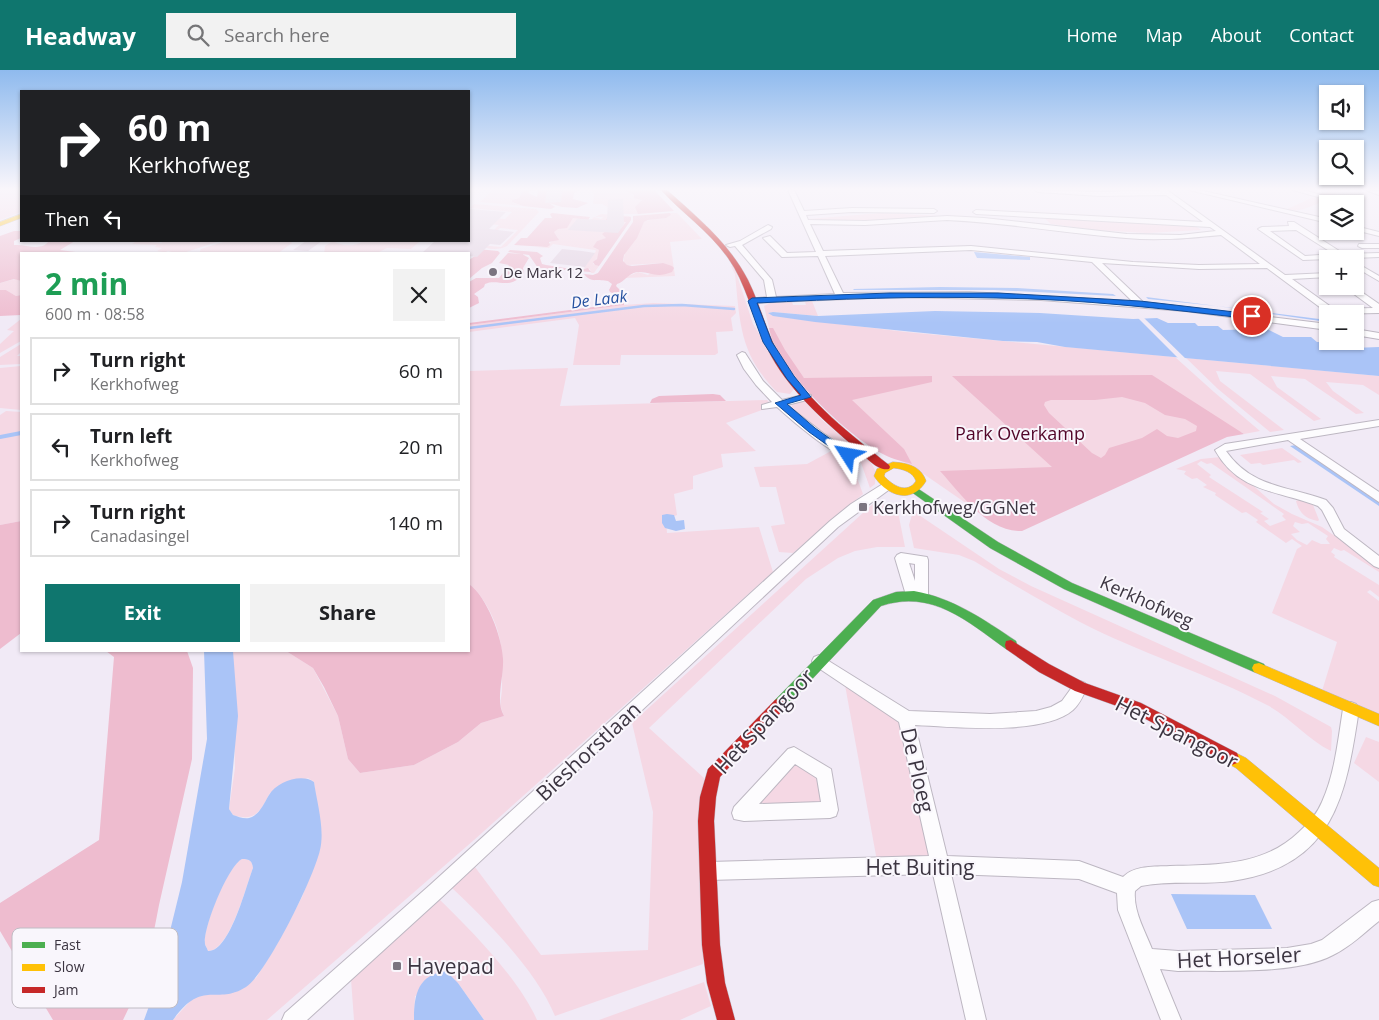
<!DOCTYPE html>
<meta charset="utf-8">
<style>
:root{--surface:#fff;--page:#f2f2f2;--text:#202124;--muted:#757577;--line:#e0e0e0;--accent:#0f766e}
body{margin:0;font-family:"Open Sans",sans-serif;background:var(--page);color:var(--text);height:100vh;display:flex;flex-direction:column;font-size:19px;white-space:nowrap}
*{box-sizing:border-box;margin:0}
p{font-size:16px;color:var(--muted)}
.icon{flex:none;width:28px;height:28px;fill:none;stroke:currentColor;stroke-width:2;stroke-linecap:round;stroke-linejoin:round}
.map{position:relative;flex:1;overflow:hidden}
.drawer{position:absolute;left:20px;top:182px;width:450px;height:400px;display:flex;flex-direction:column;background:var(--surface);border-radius:0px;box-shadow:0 1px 4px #0004}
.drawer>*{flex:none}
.banner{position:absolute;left:20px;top:20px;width:450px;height:152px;border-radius:0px;box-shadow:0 1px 4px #0004;background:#202124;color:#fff;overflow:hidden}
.tools{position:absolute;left:1319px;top:15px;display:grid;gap:10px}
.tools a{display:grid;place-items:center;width:45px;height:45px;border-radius:0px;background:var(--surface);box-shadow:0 1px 4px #0004;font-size:25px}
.pin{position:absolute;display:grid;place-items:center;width:42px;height:42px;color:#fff;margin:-21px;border:2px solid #fff;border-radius:50%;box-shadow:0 1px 5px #0007}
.me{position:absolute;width:55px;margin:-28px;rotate:304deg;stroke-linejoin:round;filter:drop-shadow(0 0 4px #0008)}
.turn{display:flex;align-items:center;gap:18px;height:105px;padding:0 25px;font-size:22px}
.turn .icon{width:65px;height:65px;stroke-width:2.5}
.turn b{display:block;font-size:35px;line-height:42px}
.then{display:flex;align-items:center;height:48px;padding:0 25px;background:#0003;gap:10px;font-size:19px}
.round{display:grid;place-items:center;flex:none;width:52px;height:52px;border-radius:0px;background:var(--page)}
.summary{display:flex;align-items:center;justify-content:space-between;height:85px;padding:0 25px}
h1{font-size:30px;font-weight:700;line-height:38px;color:#1e9e55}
.cta{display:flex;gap:10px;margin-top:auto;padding:10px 25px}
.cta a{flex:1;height:58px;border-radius:0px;background:var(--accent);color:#fff;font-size:20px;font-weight:700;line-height:58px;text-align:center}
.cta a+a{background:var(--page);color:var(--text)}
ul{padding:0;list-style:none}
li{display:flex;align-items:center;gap:15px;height:68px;margin:0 10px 8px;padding:0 15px;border:2px solid var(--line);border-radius:0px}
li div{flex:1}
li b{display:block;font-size:19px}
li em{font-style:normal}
header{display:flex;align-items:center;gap:30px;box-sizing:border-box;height:70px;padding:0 25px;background:var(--accent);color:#fff}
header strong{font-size:24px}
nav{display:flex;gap:28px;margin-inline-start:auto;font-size:18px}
.search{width:350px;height:45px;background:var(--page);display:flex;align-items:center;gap:12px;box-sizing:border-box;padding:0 18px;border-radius:0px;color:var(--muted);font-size:19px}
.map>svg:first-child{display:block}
</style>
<header>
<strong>Headway</strong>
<div class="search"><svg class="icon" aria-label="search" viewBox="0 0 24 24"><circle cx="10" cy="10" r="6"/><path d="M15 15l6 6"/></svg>Search here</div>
<nav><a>Home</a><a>Map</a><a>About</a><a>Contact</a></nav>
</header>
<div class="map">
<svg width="1379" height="950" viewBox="0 0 1379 950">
<rect width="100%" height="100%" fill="#f1eaf6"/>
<path fill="#f5d8e4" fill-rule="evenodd" d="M0,120H21V142L0,150Z
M493,120H528L522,122L519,128L513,129V133L523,136L480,132Z
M592,120H623L642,130L637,135L638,144H620L602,134H593L594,125Z
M1329,120H1341C1324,130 1304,144 1285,140Z
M474,134L536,139L539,142L507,176C500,180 487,180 480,175L501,177L518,160L500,158L483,174L486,167L469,166V161L491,163L499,155L469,152V146L505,149L512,142L470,138Z
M670,143H677L702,169L670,172L675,206L624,208L638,202L648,205L663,193L627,195L624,193C622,178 638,165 644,152C652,148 662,150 671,145Z
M881,143L942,146L862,153L810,151L808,149Z
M601,144L629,146L631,147L609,150L626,152L618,163L606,165L607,168L597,171L594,178L599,180L600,184L593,194L599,196L594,203H591L590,199L584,198L596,181L595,180L553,174L549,178L536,177H543L558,168L553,161L568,154L573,148L591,150L594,147L601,149L603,147H595Z
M1041,145L1193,154L1201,160L1147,163L1095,160L1051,154Z
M137,171L161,173L164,171H220L180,184L168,181L161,184L163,182L157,181L162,178L155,177L157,175L132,174Z
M226,171H290L292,173L277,184H199L201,179Z
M333,171C338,174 353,179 363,171H420L411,179L387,178L375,184H324L325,176Z
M731,196H734L753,254L794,319L790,324L777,322C740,285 740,254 735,204Z
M15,209L21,211V225L16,226L6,220H0V213Z
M812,231L818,246L773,242L768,243L790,248L906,262L1175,287L1214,322L1260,361L1244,364L1241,362L971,436L973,438L915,398L884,382L790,295L772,258H769L764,236L772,232H792L793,235H806L805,232Z
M653,233L735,236L736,243L731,248L733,261L716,262L718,283L715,285H621L620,295H573L579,255L575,248L469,262V255L624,235Z
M21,249V271L0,283V274L14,261L7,260Z
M21,274V282L17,286H21V294L0,295V287Z
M1186,288L1379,306V325L1363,315L1326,312L1333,321L1364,343L1356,344L1305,309L1271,306L1277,317L1321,349L1314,351L1250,304L1216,301L1220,311L1284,360L1270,362L1218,319Z
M21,296V340L0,338V298Z
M568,298L560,336L767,330L773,336L726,353L756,381L721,384L723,397L693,406V419L674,424L677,445L666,449L667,463L759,457L773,502L474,770L267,950H173L192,929L203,924L231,923L256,908L276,876L302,827L320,780L321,765L314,712L308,708L270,723C260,742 255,752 233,745L229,739L235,698L233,581H286L313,598L338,646L348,689L360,703L414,695L458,672L481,653L504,646C498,632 502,630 502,616C502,601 503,581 499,566C496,550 482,523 469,514V301Z
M800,331L805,332L822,350L870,391L876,402L875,414L870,418L861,393L791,340L792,335Z
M6,341L21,342V451L0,455V345Z
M1282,378L1302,392L1298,393L1294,390L1263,395L1260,393L1251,394L1240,385Z
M833,380L853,397L863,424L793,483L779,482L771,456L785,454L776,417H760L754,397L807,394Z
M1221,387L1274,434L1292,444L1322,457L1379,497V502L1344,480L1341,481L1334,478L1331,482L1335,485L1334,487L1379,515V527L1370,520L1367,522L1379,531V646L1322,621L1337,572L1272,543L1297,479L1302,476L1292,469L1286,473L1256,452L1258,450L1246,442L1242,443L1215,425L1216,423L1203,417L1207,415L1197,408L1192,409L1184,404L1186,401L1176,399L1201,389ZM1201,391L1207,394L1211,393L1284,444L1282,446L1286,450L1270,456L1264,451L1269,449L1260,443L1263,442L1209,407L1211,405L1197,394ZM1295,452L1302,454L1308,453L1328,466L1326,469L1330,474H1321L1312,470L1307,475L1297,470L1291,464L1300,462L1293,456Z
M1299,430L1313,435L1319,450L1318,451C1306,449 1299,443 1296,431Z
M875,432L897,437L905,477H877L855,481L838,488L806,509L649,658L704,708L703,894L555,946C537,901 486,850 451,817L475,797L541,885L648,880L653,742L632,653Z
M913,441L999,499L1031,516L1275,626L1331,657L1332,661L1331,681C1307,669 1290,647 1267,635C1206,603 1140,583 1080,552C1044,533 1009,512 974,491L959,485L914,478L909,455Z
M845,615L900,651L931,792L877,791Z
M1366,667L1379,672V712L1354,693Z
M795,687L822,705L825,737L748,739Z
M242,789C250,789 252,791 253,798C246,816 230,881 208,881C208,880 205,874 205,874C203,857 227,796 242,789Z
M439,829C471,860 519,909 537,950H484L458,913L415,926L414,950H354L351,909Z
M704,912L711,936L680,950H599Z"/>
<path fill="#eebccf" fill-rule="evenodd" d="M528,120H536L529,121L528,123L537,127L538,120H579L574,123L573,129L588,133L577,138L562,137L549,133L555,137L551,139L523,136L512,132V130L519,128L522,122Z
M623,120H654L674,141L638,144L635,137L642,130L634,128V125Z
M552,143L590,147L588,150L573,148L567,158L558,159L554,162L559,170L549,172L550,175L547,177L514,175L521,168H527L545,148H552L550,144Z
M670,143L671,145L666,148L648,150L644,152L637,168L624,185L623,191L627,195L632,196L663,193L672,196L674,198L672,202C655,209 651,201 637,202C627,204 625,212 617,214L616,216L623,223L617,225L610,222L609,220L612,214L608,211C599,209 590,213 584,204L593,205L598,203L633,152V146Z
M618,146L631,147V150L599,196L595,195L593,192L597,189L599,180L593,177L597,171L606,168L602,164L606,161L618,162L626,152L607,151L606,149Z
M14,161H21V168L14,171V175C26,174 41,182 49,171H75L60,180L91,184H21V211L14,209L0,213V166Z
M477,179L498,181L500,183L492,193L482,198L469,209V190L475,186Z
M510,180L537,182L543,186L540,188L542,194L546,195L578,200L588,198L591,202L538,198L529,185L508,182Z
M508,183L522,184L529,188L523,198L524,203C510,221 498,208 485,214L484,217L474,224L478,227L479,233L469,238V212L476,208H499L509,195L499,193Z
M0,220H6L16,226L21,225V245L0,246Z
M624,233V235L469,255V253Z
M769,258H773L785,280L804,308L932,306V312L852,330L904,379L912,394C901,391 889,388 879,382C843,361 777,299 769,258Z
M1152,305L1244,364L1227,367L1022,461C987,462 962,425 940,401L1052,397L952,306ZM1122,327L1145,333L1165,345L1185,349L1197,356L1196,361L1178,368L1167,366L1157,359L1142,368L1109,378L1105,385L1101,388L1092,383L1049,343L1044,335L1045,332L1051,330H1095Z
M713,324L720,325L726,331L650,333L652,329L659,326Z
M21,451V563L0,579V455Z
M469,514C487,527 502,567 503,589C504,608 495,630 504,646L481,653L458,672L414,695L360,703L348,689L338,646L324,617L313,598L286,581H469Z
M106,581H187L193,598L192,689L159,835L146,902L123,950H53L0,861V833L99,770L114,587Z"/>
<path fill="#aac4f7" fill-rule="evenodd" d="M974,182L1030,187V190L977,188Z
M940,217L1017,218L1113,224L1116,226L994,220H854L853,219Z
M1146,227L1327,250V252L1217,236L1148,229Z
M935,241L1040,243L1133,249L1157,248L1168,253H1195L1198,256H1218L1223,260L1267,259L1283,267H1311L1317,272H1339L1346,273L1353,278L1379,277V306L1065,277L1037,272L1003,271L815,252L773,246L768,243L773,242L818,246Z
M1296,375L1379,431V436L1290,376Z
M667,444L674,445L676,451L684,450L685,459L676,461L665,458L662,453V445Z
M204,581H233L238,646L229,739L233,745C239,747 246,750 252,747C261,742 264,733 269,725C277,712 301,703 314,712C317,733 325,759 320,780C314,807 268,902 246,917C216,936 203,908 173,950H144L157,914L182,812L207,669ZM242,789C250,789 252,791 253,798C246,816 230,882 208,881C208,880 205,875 205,874C203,858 228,796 242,789Z
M1171,824L1255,825L1272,859H1187Z
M446,901L458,913L484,950H414C414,924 418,905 446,901Z"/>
<path fill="#f1eaf6" d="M1136,246H1142L1187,290H1180Z"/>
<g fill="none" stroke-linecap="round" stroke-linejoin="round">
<path stroke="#aac4f7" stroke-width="2.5" d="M469,258L644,236L682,235L734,239"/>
<path stroke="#aac4f7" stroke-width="4" d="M0,367L21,363"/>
</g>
<path fill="#e2d2e1" d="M547,120H562L561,132L545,133Z
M623,129L624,154L618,163L568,160L577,149L607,150L608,130Z
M469,139L506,142L489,159L514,162L500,175L490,174L477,187L469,186V184L423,182L435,171H469Z
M306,171H322L308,181L293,180Z
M562,179L582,181L595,183L585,197L550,193Z"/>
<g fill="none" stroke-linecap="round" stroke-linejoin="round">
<defs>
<path id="street" d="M788,120H794L804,141L852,138L934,139L937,141L934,143L852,142L806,145L808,150L865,151L947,146L984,148L1127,164L1180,165L1216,161L1210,157L976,144L973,142L976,140L1203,152L1166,125L1100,126L1038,122L1035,120L1100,122L1167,120L1285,205L1328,203V207L1292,209L1334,239L1373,238L1343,216H1353L1379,234V243L1329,244L1267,198L1199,199L1102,193L1143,232L1328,254V260L1185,241L1041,230L896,227L749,233V229L767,227L764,210L735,176L730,177L726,175L740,171L768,155L772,157L771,159L742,175L772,210L776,227L835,224L818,186L782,187L763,168L770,166L787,183L816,182ZM947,150C1007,153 1066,163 1126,168C1158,171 1189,168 1221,165L1260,194L1199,195L1133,192L971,176L823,181L810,154L865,155ZM971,180L1092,192L1132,231L969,222L843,223L825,186Z
M1189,120H1199L1328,149V153Z
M1293,120H1303L1321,125L1318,127Z
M1367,120L1379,121V125L1368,121Z
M1288,152H1294L1344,184L1379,183V187L1303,190L1258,159L1262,157L1289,156ZM1296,160L1334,184L1305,186L1270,161Z
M1355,156L1379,162V166L1355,160Z
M1359,174H1379V178H1362L1358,176Z
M1355,192L1379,206V211L1355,197Z
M1355,259L1379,263V269L1355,265Z
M742,282L745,283L763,311L782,330L807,324L811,325V329L787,335L823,363L852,383L854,385L852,387C838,391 789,348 777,337L762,339V335L772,332L756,315L744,299L737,285Z
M1379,350V356L1300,369L1379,422V432L1288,370L1226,381C1252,418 1288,416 1326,430L1333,438L1344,459L1379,486V498L1374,496L1335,465L1322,440L1318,436C1277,420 1239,423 1215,380L1225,374Z
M886,412L892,416L890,419L838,457L442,827L307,950H282L285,943L430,815L830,451L851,434Z
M901,483L927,487L928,490V526L926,530L921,531L908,529L906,525L895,488L897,485ZM909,493L915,494V511Z
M819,585L909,641L990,644L1036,641L1051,637L1062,631L1075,613L1080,611L1085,613L1087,617C1084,624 1080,634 1073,640C1043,666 954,657 915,655L947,786L1079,791L1123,807C1135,795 1154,797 1170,796C1216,795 1264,796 1299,762C1309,753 1317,744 1322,732C1335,703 1338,670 1343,639L1346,634L1351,632L1356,634L1359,639C1346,726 1334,796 1232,811C1202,815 1171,810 1141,816L1135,821C1133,841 1145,861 1152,879L1178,881L1287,878L1311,874L1322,870L1372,832L1379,830V851C1365,862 1350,877 1333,885C1296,905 1221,900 1178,901L1160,899L1181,950H1161L1118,840L1117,823L1079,809L951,804L986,950H966L933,804L709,810L703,807L700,801L703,795L709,792L929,786L899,652L814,595L812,591L814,587Z
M794,677L831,699L838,740L836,746L830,748L744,751L734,749L732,743L734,737L788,679ZM795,694L817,708L821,732L759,734Z"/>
<path id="fast" d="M914,416L998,472L1072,513L1264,594L1266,598L1264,602L1259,603L1254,602L1064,519L990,478L910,421L909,419L910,417Z
M914,521C953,528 983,549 1016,571L1017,575L1016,579L1011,580L1006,579C967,551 932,519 881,536L785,638L780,640L775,638L773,634L775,630L873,530L896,522Z"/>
<path id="slow" d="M21,144V148L0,156V152Z
M893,392C907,393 921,396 926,411C912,435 887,426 874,406L877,399ZM894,398C903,399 913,402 916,411C907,425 892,415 884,406L885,403Z
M1259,593L1379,644V656L1254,602L1252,598L1254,594Z
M1232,681L1246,688L1379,798V817L1373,815L1236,698L1227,693L1225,688L1227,683Z"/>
<path id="jam" d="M661,120H667C697,147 729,173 748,210C761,236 767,266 783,291C810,333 850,364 889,395L890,397L889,399C878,402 865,386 858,380C824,351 787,319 767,278C753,248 747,215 728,188C709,161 682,143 661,120Z
M1011,570L1049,594L1085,613L1141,633L1237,683L1239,688L1237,693L1232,695L1227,693L1131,641L1075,621L1039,602L1006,579L1005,575L1006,571Z
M780,628L785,630L787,634L785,638L720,707L716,727L714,751L720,875L725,913L735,950H717L707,913L702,875L698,751L700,727L708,699L775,630Z"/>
</defs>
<use href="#street" stroke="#bdb7c2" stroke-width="2"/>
<use href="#fast" stroke="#bdb7c2" stroke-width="1"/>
<use href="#slow" stroke="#bdb7c2" stroke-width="1"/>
<use href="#jam" stroke="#bdb7c2" stroke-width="1"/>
<use href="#street" fill="#fdfcfe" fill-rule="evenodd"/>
<use href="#fast" fill="#4caf50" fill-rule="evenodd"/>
<use href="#slow" fill="#ffc107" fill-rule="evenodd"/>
<use href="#jam" fill="#c62828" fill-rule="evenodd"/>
</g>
<linearGradient id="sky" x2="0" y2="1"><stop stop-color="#8fbaee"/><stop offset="0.47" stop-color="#f9f6fb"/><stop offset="1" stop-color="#f9f6fb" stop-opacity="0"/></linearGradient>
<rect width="1379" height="253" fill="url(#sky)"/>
<path fill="#1a73e8" stroke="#114b97" d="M890,223H998L1140,231L1252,244L1256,246L1252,249C1167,239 1081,229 996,228C916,226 836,229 757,233L772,272L794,306L811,327L787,334L815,358L853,385L851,387H844L809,362L775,333L801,325L787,309L763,272L748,231L752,228Z"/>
<g fill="#7b7480" stroke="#f9f6fc" stroke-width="2">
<circle cx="493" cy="202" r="5"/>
<rect x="858" y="432" width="10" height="10" rx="2.5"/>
<rect x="392" y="891" width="10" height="10" rx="2.5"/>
</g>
<g text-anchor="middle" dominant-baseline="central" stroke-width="4" stroke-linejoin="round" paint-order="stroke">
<g font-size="15" fill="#3c3541" stroke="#f9f6fc" text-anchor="start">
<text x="503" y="202">De Mark 12</text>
</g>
<g font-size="16" font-style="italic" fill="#24509f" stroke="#f9f6fc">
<text transform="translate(599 229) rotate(-7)">De Laak</text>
</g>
<g font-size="18" fill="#520628" stroke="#f9f6fc">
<text x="1020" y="363">Park Overkamp</text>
</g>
<g font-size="18" fill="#3c3541" stroke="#f9f6fc" text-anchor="start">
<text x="873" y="437">Kerkhofweg/GGNet</text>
</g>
<g font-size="18" fill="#3c3541" stroke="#f9f6fc">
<text transform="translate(1147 531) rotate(24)">Kerkhofweg</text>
</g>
<g font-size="21" fill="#3c3541" stroke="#f9f6fc">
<text transform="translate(764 651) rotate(-47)">Het Spangoor</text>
<text transform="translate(1177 662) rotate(27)">Het Spangoor</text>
<text transform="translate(588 681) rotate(-43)">Bieshorstlaan</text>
<text transform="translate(918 700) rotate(77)">De Ploeg</text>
<text x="920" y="797">Het Buiting</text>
<text transform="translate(1239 887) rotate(-3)">Het Horseler</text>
</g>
<g font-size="21" fill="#3c3541" stroke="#f9f6fc" text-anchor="start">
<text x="407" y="896">Havepad</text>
</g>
</g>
<rect x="12" y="858" width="166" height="80" rx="8" fill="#f9f6fc" stroke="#c0bcc4" stroke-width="1"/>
<rect x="22" y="872" width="23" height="6" fill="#4caf50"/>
<rect x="22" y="894" width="23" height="7" fill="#ffc107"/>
<rect x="22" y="917" width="23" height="6" fill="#c62828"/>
<g font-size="14" fill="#3c3541">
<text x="54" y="880">Fast</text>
<text x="54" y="902">Slow</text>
<text x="54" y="925">Jam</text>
</g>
</svg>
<div class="tools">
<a><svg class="icon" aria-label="sound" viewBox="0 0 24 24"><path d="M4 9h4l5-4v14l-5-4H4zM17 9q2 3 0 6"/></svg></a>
<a><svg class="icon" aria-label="search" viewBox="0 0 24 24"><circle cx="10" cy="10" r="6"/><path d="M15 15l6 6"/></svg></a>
<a><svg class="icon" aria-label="layers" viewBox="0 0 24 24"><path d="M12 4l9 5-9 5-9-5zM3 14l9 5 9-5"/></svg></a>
<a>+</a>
<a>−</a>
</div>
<div class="pin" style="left:1252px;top:246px;background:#d93025"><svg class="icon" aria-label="arrive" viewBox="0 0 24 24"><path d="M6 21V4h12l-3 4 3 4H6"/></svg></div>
<svg class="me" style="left:848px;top:385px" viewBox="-20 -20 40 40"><path d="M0-17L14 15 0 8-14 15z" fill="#1a73e8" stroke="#fff" stroke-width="4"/></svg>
<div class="banner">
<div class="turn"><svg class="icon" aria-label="right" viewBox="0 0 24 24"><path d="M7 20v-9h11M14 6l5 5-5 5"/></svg><div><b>60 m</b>Kerkhofweg</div></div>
<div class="then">Then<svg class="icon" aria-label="left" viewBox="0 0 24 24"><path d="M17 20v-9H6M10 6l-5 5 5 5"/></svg></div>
</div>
<section class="drawer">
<div class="summary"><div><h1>2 min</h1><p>600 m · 08:58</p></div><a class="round"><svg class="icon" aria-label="close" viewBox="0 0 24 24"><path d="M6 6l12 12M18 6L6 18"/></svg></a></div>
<ul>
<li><svg class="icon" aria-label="right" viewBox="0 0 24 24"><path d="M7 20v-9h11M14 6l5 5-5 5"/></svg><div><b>Turn right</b><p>Kerkhofweg</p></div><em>60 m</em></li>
<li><svg class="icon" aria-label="left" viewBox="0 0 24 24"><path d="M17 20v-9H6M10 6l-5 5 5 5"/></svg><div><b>Turn left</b><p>Kerkhofweg</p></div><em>20 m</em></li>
<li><svg class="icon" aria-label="right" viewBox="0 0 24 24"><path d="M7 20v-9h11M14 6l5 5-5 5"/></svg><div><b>Turn right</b><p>Canadasingel</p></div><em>140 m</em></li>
</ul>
<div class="cta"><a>Exit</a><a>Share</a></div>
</section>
</div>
